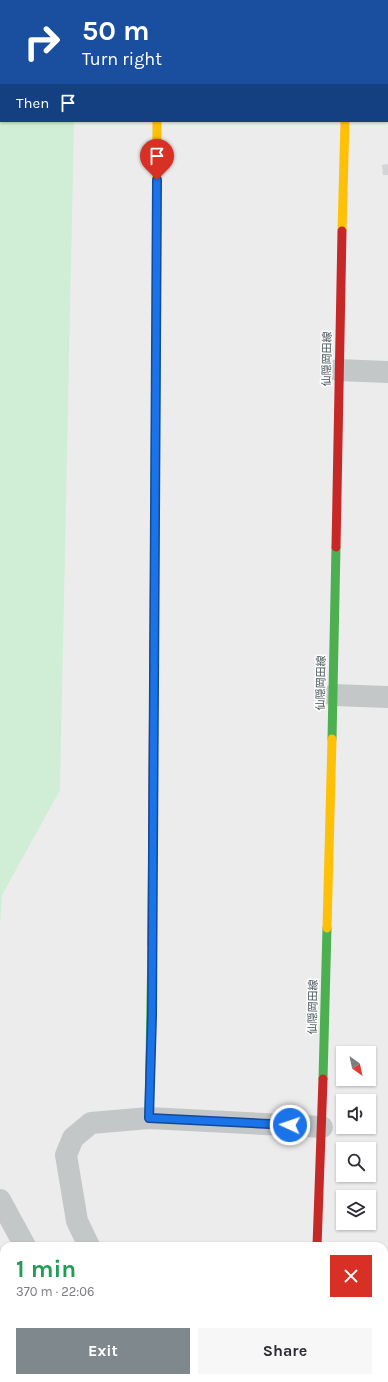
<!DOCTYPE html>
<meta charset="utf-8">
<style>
:root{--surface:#fff;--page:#f7f7f7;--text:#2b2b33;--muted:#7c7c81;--accent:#7f888c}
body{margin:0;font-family:Karla,"Noto Sans JP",sans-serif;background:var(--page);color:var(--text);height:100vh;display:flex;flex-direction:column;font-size:15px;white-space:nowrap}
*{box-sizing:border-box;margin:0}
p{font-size:13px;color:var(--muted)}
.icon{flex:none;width:22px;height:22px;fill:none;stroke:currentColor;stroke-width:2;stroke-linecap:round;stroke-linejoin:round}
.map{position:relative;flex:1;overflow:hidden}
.drawer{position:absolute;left:0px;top:1242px;width:388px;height:140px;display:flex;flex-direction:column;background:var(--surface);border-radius:12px 12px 0 0;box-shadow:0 1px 3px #0004}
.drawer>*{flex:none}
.hud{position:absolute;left:0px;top:0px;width:388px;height:122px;box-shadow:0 1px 3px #0004;background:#1a4fa0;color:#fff;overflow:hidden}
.needle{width:26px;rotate:147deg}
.controls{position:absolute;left:336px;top:1046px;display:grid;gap:8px}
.controls a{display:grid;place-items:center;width:40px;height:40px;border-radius:0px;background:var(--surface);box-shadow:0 1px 3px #0004;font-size:20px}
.pin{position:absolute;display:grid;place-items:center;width:34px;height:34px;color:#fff;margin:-41px -17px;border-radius:50% 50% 50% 0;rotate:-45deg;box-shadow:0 0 4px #0007}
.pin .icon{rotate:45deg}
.me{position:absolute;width:44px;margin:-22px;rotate:273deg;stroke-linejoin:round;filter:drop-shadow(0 0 3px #0008)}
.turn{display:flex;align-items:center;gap:14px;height:84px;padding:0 16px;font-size:18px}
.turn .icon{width:52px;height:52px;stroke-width:2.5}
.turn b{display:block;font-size:28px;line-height:34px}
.then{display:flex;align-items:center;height:38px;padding:0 16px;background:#0003;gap:8px;font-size:15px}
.round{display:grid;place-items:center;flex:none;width:42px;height:42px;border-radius:0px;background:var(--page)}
.summary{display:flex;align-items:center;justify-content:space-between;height:68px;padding:0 16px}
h1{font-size:24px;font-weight:700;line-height:30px;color:#1e9e55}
.action{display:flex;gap:8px;margin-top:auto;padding:8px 16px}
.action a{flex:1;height:46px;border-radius:0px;background:var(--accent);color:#fff;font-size:16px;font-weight:700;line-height:46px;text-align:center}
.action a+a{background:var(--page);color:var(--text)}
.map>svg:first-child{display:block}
</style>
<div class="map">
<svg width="388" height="1382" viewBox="0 0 388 1382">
<rect width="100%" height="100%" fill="#edecec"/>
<path fill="#d0edd6" d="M0,0H84L1,1L0,46Z
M0,84L1,121H74L60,790L2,895L0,926Z"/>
<path fill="#d3d4d5" d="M388,164V175H383L382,165Z"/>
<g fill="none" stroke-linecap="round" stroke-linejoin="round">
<path stroke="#c4c7c8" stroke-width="22" d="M387,43H388
M0,62H1
M338,370L388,372
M333,695L388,697
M0,1200L25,1246
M89,1246L77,1221L66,1155L73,1138L91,1123L149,1118L322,1127"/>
<path stroke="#4caf50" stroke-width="9" d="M154,642L156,352
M332,739L336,547
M323,1079L327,928
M149,1118L152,944
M0,1367L4,1375
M20,1378L22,1382
M39,1378L41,1382"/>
<path stroke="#ffc107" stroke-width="9" d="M342,231L345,121
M156,352L157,121
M327,928L332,739"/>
<path stroke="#c62828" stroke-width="9" d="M348,0V1
M336,547L342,231
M152,944L154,642
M317,1246L323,1079
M0,1263L4,1270
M0,1315L4,1322
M0,1347L4,1353
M74,1378L76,1382
M312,1378V1382"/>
</g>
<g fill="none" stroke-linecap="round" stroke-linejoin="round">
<defs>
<path id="route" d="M157,180L152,1016L149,1118L290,1125"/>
</defs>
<use href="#route" stroke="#114b97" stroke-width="10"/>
<use href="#route" stroke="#1a73e8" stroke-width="7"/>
</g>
<g text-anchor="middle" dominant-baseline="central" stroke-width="3" stroke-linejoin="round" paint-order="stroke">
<g font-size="11" fill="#445258" stroke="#fff">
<text transform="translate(327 359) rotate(-89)">仙隠岡田線</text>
<text transform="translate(321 683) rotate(-89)">仙隠岡田線</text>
<text transform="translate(313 1007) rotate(-89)">仙隠岡田線</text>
</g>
</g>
</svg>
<div class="controls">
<a><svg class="needle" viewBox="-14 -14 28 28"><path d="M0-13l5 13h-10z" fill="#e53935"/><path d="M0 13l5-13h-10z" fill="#7c7c81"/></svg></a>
<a><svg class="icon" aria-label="sound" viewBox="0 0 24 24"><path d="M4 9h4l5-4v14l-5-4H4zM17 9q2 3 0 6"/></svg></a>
<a><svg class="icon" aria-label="search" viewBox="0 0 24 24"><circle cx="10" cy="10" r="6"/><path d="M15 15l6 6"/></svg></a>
<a><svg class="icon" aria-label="layers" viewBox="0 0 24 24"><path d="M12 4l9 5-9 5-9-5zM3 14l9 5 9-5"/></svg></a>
</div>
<div class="pin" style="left:157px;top:180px;background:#d93025"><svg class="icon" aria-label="arrive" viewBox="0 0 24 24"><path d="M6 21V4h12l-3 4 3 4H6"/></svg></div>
<svg class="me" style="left:290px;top:1125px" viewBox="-20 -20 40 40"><circle r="17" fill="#1a73e8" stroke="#fff" stroke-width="3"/><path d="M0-11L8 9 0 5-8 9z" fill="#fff"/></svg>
<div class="hud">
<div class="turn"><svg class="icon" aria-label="right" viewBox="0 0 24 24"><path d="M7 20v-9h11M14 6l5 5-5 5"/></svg><div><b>50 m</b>Turn right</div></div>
<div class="then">Then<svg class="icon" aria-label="arrive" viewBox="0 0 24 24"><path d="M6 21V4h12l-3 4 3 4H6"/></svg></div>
</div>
<section class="drawer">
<div class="summary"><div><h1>1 min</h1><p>370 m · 22:06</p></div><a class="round" style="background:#d93025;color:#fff"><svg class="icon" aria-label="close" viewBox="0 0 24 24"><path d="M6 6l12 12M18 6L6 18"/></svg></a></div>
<div class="action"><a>Exit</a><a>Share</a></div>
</section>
</div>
